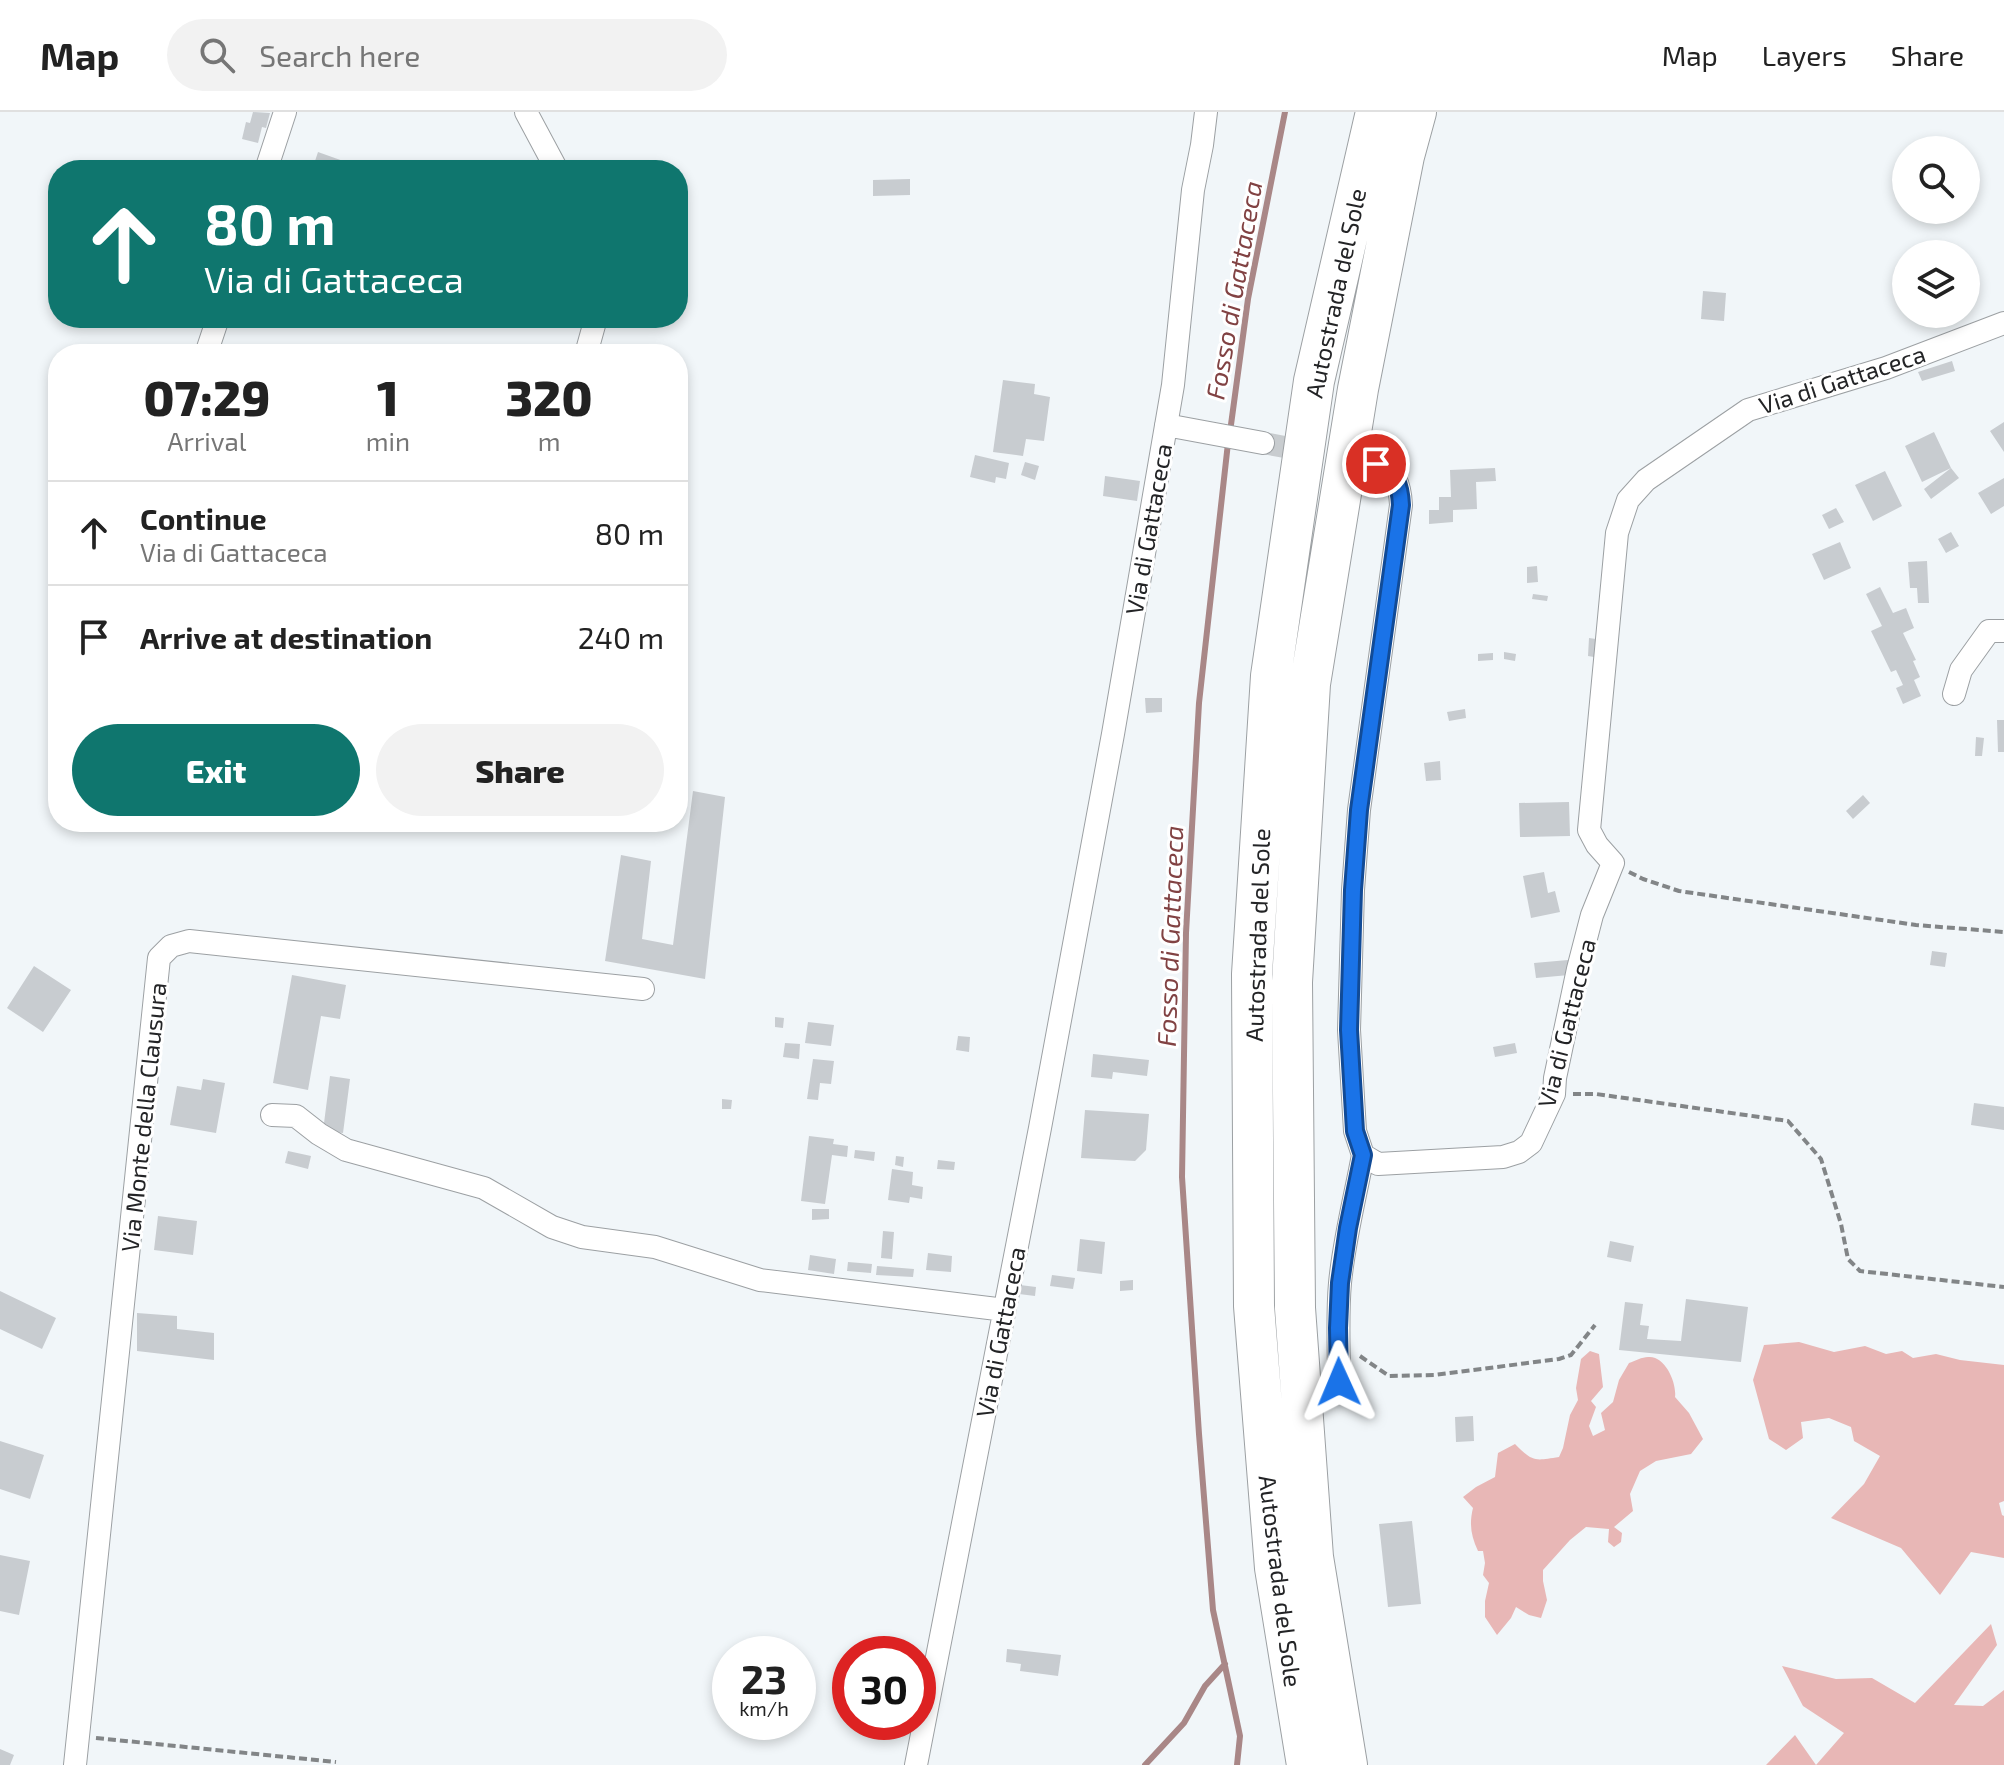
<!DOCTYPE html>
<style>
:root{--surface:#fff;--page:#f2f2f2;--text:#222;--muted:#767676;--line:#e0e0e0;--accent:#0f766e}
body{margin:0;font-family:"Exo 2",sans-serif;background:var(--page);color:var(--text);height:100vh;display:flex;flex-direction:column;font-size:30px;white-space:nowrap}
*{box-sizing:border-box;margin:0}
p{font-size:26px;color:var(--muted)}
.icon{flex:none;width:44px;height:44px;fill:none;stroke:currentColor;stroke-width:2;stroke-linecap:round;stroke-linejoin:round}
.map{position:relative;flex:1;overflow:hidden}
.panel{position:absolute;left:48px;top:232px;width:640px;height:488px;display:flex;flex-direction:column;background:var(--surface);border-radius:32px;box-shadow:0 4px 12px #0003}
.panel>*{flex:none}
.guide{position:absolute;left:48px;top:48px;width:640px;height:168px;border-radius:32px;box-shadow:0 4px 12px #0003;background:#0f766e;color:#fff;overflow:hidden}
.buttons{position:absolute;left:1892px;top:24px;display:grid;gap:16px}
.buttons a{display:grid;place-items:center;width:88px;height:88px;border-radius:50%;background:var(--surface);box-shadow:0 4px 12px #0003;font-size:40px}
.speed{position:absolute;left:712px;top:1524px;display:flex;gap:16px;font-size:40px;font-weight:700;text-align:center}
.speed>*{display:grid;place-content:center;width:104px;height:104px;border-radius:50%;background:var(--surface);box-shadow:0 4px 12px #0003;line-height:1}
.speed small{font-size:20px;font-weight:400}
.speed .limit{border:12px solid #d22;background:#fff;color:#111}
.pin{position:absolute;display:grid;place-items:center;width:68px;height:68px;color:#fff;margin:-34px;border:4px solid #fff;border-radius:50%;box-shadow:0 2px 8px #0007}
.me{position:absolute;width:88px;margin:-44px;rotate:359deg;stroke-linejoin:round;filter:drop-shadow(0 0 6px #0008)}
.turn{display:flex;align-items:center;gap:28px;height:168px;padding:0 24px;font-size:36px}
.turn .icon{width:104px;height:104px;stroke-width:2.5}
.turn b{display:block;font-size:56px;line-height:68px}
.eta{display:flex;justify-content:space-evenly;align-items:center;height:136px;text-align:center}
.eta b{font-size:48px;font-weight:800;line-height:56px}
.button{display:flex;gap:16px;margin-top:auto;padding:16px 24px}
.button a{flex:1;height:92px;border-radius:48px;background:var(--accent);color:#fff;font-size:32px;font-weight:800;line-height:92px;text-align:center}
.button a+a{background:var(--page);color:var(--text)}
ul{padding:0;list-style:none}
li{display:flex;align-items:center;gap:24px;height:104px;padding:0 24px;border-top:2px solid var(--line)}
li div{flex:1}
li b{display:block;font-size:30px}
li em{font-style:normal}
header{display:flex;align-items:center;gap:48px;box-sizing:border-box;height:112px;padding:0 40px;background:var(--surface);border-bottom:2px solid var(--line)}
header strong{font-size:38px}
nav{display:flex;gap:44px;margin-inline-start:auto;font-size:28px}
.search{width:560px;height:72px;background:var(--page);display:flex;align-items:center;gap:20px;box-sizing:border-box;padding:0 28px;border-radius:44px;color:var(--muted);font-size:30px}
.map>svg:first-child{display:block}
</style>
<header>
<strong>Map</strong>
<div class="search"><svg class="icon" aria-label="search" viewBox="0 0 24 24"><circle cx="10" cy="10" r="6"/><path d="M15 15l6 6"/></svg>Search here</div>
<nav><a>Map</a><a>Layers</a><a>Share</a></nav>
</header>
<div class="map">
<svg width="2004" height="1653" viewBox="0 0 2004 1653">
<rect width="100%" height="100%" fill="#f1f6f9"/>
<path fill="#e8b7b6" d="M1799,1230L1834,1240L1865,1234L1886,1242L1902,1239L1913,1246L1936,1242L1960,1248L2004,1253V1389L1999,1391L2002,1403L2004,1404V1446L1971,1440L1940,1483L1901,1436L1831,1406L1864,1372L1880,1344L1854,1329L1851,1315L1829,1306L1801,1310L1803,1326L1786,1338L1769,1327L1753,1268L1764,1233Z
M1590,1239L1599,1242L1603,1275L1591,1289L1596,1295L1589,1314L1593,1324L1605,1318L1601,1301L1613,1290L1619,1268L1629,1251C1635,1249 1642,1245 1648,1245C1665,1243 1677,1271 1675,1285L1689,1301L1703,1327L1691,1342L1656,1349L1640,1359L1630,1382L1633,1399L1614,1415L1622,1421L1621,1430L1614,1435L1608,1430L1609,1417L1586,1415L1570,1428L1543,1458V1469L1547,1488L1541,1506L1529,1503L1516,1495L1511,1506L1497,1523L1485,1505V1489L1489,1471L1483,1463L1485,1451L1483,1439H1478C1471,1424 1469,1412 1473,1396L1463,1385L1476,1375L1495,1365L1498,1341L1515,1332C1533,1350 1534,1349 1559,1345L1563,1336L1570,1303L1578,1288L1576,1276L1581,1247Z
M1991,1512L1997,1533L1954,1593L1983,1594L2004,1578V1653H1766L1795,1623L1816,1653L1844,1621L1803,1594L1782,1554L1836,1567L1872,1566L1915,1591Z"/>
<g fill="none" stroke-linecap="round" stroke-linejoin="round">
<path stroke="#a98787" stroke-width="6" d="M1230,320L1248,187L1285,0
M1228,331L1199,591L1186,821L1182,1065L1199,1322L1213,1498L1240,1624L1237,1653
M1145,1653L1184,1611L1205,1574L1225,1552"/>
</g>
<path fill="#c8ccd0" d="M253,0L270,1L266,16L262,15L258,31L242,27L246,10L250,11Z
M318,40L346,50L343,58H312Z
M910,67V83L873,84V68Z
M1703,179L1726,181L1724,209L1701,207Z
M1952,249L1955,259L1922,269L1918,260Z
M1003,268L1035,272L1034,282L1050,285L1044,329L1026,327L1023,344L993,340Z
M2004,310V340L1990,319Z
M1934,320L1951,356L1959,366L1931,387L1924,377L1951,356L1922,370L1905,334Z
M975,343L1009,351L1006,367L996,365L995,371L970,365Z
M1025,350L1039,354L1035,368L1021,363Z
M1495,356L1496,369L1476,370L1477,397L1453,398V410L1429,412V398H1439V385H1451L1450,358Z
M1885,359L1902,394L1873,409L1855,373Z
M1105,364L1140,369L1137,389L1103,384Z
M2004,366V394L1991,402L1978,381Z
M1836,396L1844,410L1829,417L1822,403Z
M1951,420L1959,434L1946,441L1938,427Z
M1840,430L1851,456L1824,468L1812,442Z
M1927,449L1929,491H1918L1917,476H1910L1908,450Z
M1537,454L1538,470L1527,471V455Z
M1880,475L1893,501L1906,496L1914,516L1903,521L1916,548L1913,549L1920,565L1914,568L1921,584L1903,592L1896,576L1903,573L1896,558L1891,560L1871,519L1882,514L1866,482Z
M1533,482L1548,484L1547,489L1532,487Z
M1589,526L1596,527L1594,545L1588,544Z
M1504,540L1516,542L1515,549L1504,547Z
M1493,541V548L1478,549V542Z
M1145,586H1162V600L1146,601Z
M1465,597L1466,606L1449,609L1447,600Z
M1997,608H2004V640H1998Z
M1976,625L1984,626L1982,644H1975Z
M1440,649L1441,668L1426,669L1424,651Z
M693,679L725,685L705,867L605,849L621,743L651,749L642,827L673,833Z
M1863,683L1870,691L1853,707L1846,699Z
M1569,690L1570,724L1520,725L1519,691Z
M1544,760L1548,781L1555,779L1560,800L1531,806L1523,764Z
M1932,839L1947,841L1945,855L1930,853Z
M1568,848L1569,863L1536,866L1534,851Z
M34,854L71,878L43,920L7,896Z
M292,863L346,873L340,907L321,904L308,978L273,971Z
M775,905L784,906L783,916L775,915Z
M808,910L834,913L831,934L805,931Z
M958,924L970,925L969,940L956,938Z
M785,931L800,932L799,947L783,945Z
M1515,931L1517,941L1495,945L1493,935Z
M1093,942L1149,948L1147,964L1113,960L1112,967L1091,965Z
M813,947L834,949L831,972L820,971L818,988L807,987Z
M330,964L350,967L343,1021L323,1019Z
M203,967L225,971L216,1021L170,1013L177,974L201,978Z
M722,987L732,988L731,997H722Z
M1974,991L2004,995V1018L1971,1013Z
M1085,998L1149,1002L1146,1038L1135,1049L1081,1046Z
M809,1024L834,1027L833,1032L848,1034L847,1045L832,1043L825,1092L801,1089Z
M855,1038L875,1040L874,1049L854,1046Z
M288,1039L311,1044L308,1057L285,1051Z
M896,1044L904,1045L903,1055L895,1053Z
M938,1048L955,1050L954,1058L937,1057Z
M892,1057L913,1060L912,1073L923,1075L922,1087L910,1085L909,1091L888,1088Z
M812,1097H829V1107L812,1108Z
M158,1104L197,1109L193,1143L154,1138Z
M883,1119L894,1120L892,1147L881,1146Z
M1080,1127L1105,1130L1102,1162L1077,1159Z
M1610,1129L1634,1134L1631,1150L1607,1145Z
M928,1141L952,1144L951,1160L926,1158Z
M810,1143L836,1147L834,1162L808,1158Z
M848,1150L872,1152L871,1161L847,1159Z
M877,1154L914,1157L913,1165L876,1163Z
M1052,1163L1075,1166L1073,1177L1050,1174Z
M1133,1168V1178L1120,1179V1169Z
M1020,1173L1036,1175L1035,1184L1019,1182Z
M0,1179L56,1206L42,1237L0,1217Z
M1686,1187L1748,1195L1741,1250L1619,1238L1625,1190L1643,1192L1640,1213L1649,1214L1647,1227L1681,1229Z
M137,1201L177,1204V1217L214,1221V1248L137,1239Z
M1473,1304L1474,1329L1456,1330L1455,1305Z
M0,1329L44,1343L30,1387L0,1377Z
M1412,1409L1421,1492L1388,1495L1379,1412Z
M0,1443L30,1449L19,1503L0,1499Z
M1007,1537L1061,1543L1058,1564L1020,1559L1021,1552L1006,1550Z
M0,1637L14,1643L10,1653H0Z"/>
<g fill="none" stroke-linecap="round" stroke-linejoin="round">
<path stroke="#c8cccf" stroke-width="22" stroke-dasharray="22 11" stroke-linecap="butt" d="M1263,331L1356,348"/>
<defs>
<path id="street" d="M526,0L557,58
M266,58L285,0
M206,242L218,206
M586,242L596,206
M1166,313L1263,331
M1376,352C1396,360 1400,373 1401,393L1359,698L1353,778L1349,918L1355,1019L1363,1043L1378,1052L1503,1045L1519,1040L1531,1031L1554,982L1555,966L1578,857L1592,803L1613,751L1597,733L1589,718L1617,421L1628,388L1646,368L1748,298L1886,256L2004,211
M1954,582L1961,558L1989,519H2004
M272,1003L296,1004L319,1022L346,1038L484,1076L552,1115L582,1125L655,1135L760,1168L1005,1198
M1339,1270C1339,1237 1337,1204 1340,1171C1344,1128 1355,1086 1363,1043
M75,1653L159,846L171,834L189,829L643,877
M916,1653L1040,1016L1113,622L1173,273L1193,78L1202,33L1206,0"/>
<path id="highway" d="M1307,1653L1275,1456L1254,1194L1252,862L1271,564L1314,269L1376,0
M1347,1653L1313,1445L1295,1196L1292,870L1310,572L1358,277L1404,44L1416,0"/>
</defs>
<use href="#street" stroke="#9ca0a3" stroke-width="24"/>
<use href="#highway" stroke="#9ca0a3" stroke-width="42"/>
<path stroke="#828587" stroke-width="4" stroke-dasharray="8 4" stroke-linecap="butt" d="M1629,760L1643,767L1679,779L1916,813L2004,820
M1573,982H1596L1788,1009L1821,1047L1841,1112L1848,1147L1860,1159L2004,1175
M1360,1244L1389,1264L1434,1263L1559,1247L1571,1243L1595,1213
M96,1626L336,1650"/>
<use href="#street" stroke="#fff" stroke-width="22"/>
<use href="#highway" stroke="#fff" stroke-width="40"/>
</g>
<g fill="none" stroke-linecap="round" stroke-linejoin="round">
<defs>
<path id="route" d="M1339,1270L1338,1216L1340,1171L1348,1116L1363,1043L1355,1019L1349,918L1353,778L1359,698L1401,393C1400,373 1396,360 1376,352"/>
</defs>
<use href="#route" stroke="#114b97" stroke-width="20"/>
<use href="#route" stroke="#1a73e8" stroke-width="14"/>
</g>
<g text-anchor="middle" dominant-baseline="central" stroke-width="6" stroke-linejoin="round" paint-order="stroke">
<g font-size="24" fill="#232426" stroke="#fff">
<text transform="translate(1335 181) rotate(-78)">Autostrada del Sole</text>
<text transform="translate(1842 267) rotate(-18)">Via di Gattaceca</text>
<text transform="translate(1148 417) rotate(-80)">Via di Gattaceca</text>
<text transform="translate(1257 823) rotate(-88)">Autostrada del Sole</text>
<text transform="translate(1566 911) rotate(-76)">Via di Gattaceca</text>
<text transform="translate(143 1005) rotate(-84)">Via Monte della Clausura</text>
<text transform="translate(1000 1220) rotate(-79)">Via di Gattaceca</text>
<text transform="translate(1281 1469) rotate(83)">Autostrada del Sole</text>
</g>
<g font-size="26" font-style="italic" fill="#814243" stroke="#fff">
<text transform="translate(1233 178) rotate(-80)">Fosso di Gattaceca</text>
<text transform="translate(1169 824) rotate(-88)">Fosso di Gattaceca</text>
</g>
</g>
</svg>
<div class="buttons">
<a><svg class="icon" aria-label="search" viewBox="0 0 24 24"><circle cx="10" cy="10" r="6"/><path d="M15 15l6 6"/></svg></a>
<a><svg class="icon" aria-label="layers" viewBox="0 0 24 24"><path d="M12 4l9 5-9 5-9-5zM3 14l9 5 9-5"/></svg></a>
</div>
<div class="speed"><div>23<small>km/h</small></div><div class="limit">30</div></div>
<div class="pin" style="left:1376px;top:352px;background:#d93025"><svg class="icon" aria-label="arrive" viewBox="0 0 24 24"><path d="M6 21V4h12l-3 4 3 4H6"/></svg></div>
<svg class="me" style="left:1339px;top:1270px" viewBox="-20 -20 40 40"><path d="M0-17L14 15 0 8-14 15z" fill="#1a73e8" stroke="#fff" stroke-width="4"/></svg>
<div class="guide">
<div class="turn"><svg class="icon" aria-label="ahead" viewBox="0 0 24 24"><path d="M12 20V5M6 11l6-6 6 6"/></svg><div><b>80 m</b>Via di Gattaceca</div></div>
</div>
<section class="panel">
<div class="eta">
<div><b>07:29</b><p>Arrival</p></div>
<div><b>1</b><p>min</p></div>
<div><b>320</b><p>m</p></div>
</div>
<ul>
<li><svg class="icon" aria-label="ahead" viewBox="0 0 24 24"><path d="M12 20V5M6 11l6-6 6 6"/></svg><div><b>Continue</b><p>Via di Gattaceca</p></div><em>80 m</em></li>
<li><svg class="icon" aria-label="arrive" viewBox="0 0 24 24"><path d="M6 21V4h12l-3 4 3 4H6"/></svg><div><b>Arrive at destination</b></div><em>240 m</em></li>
</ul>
<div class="button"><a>Exit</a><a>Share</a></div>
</section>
</div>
